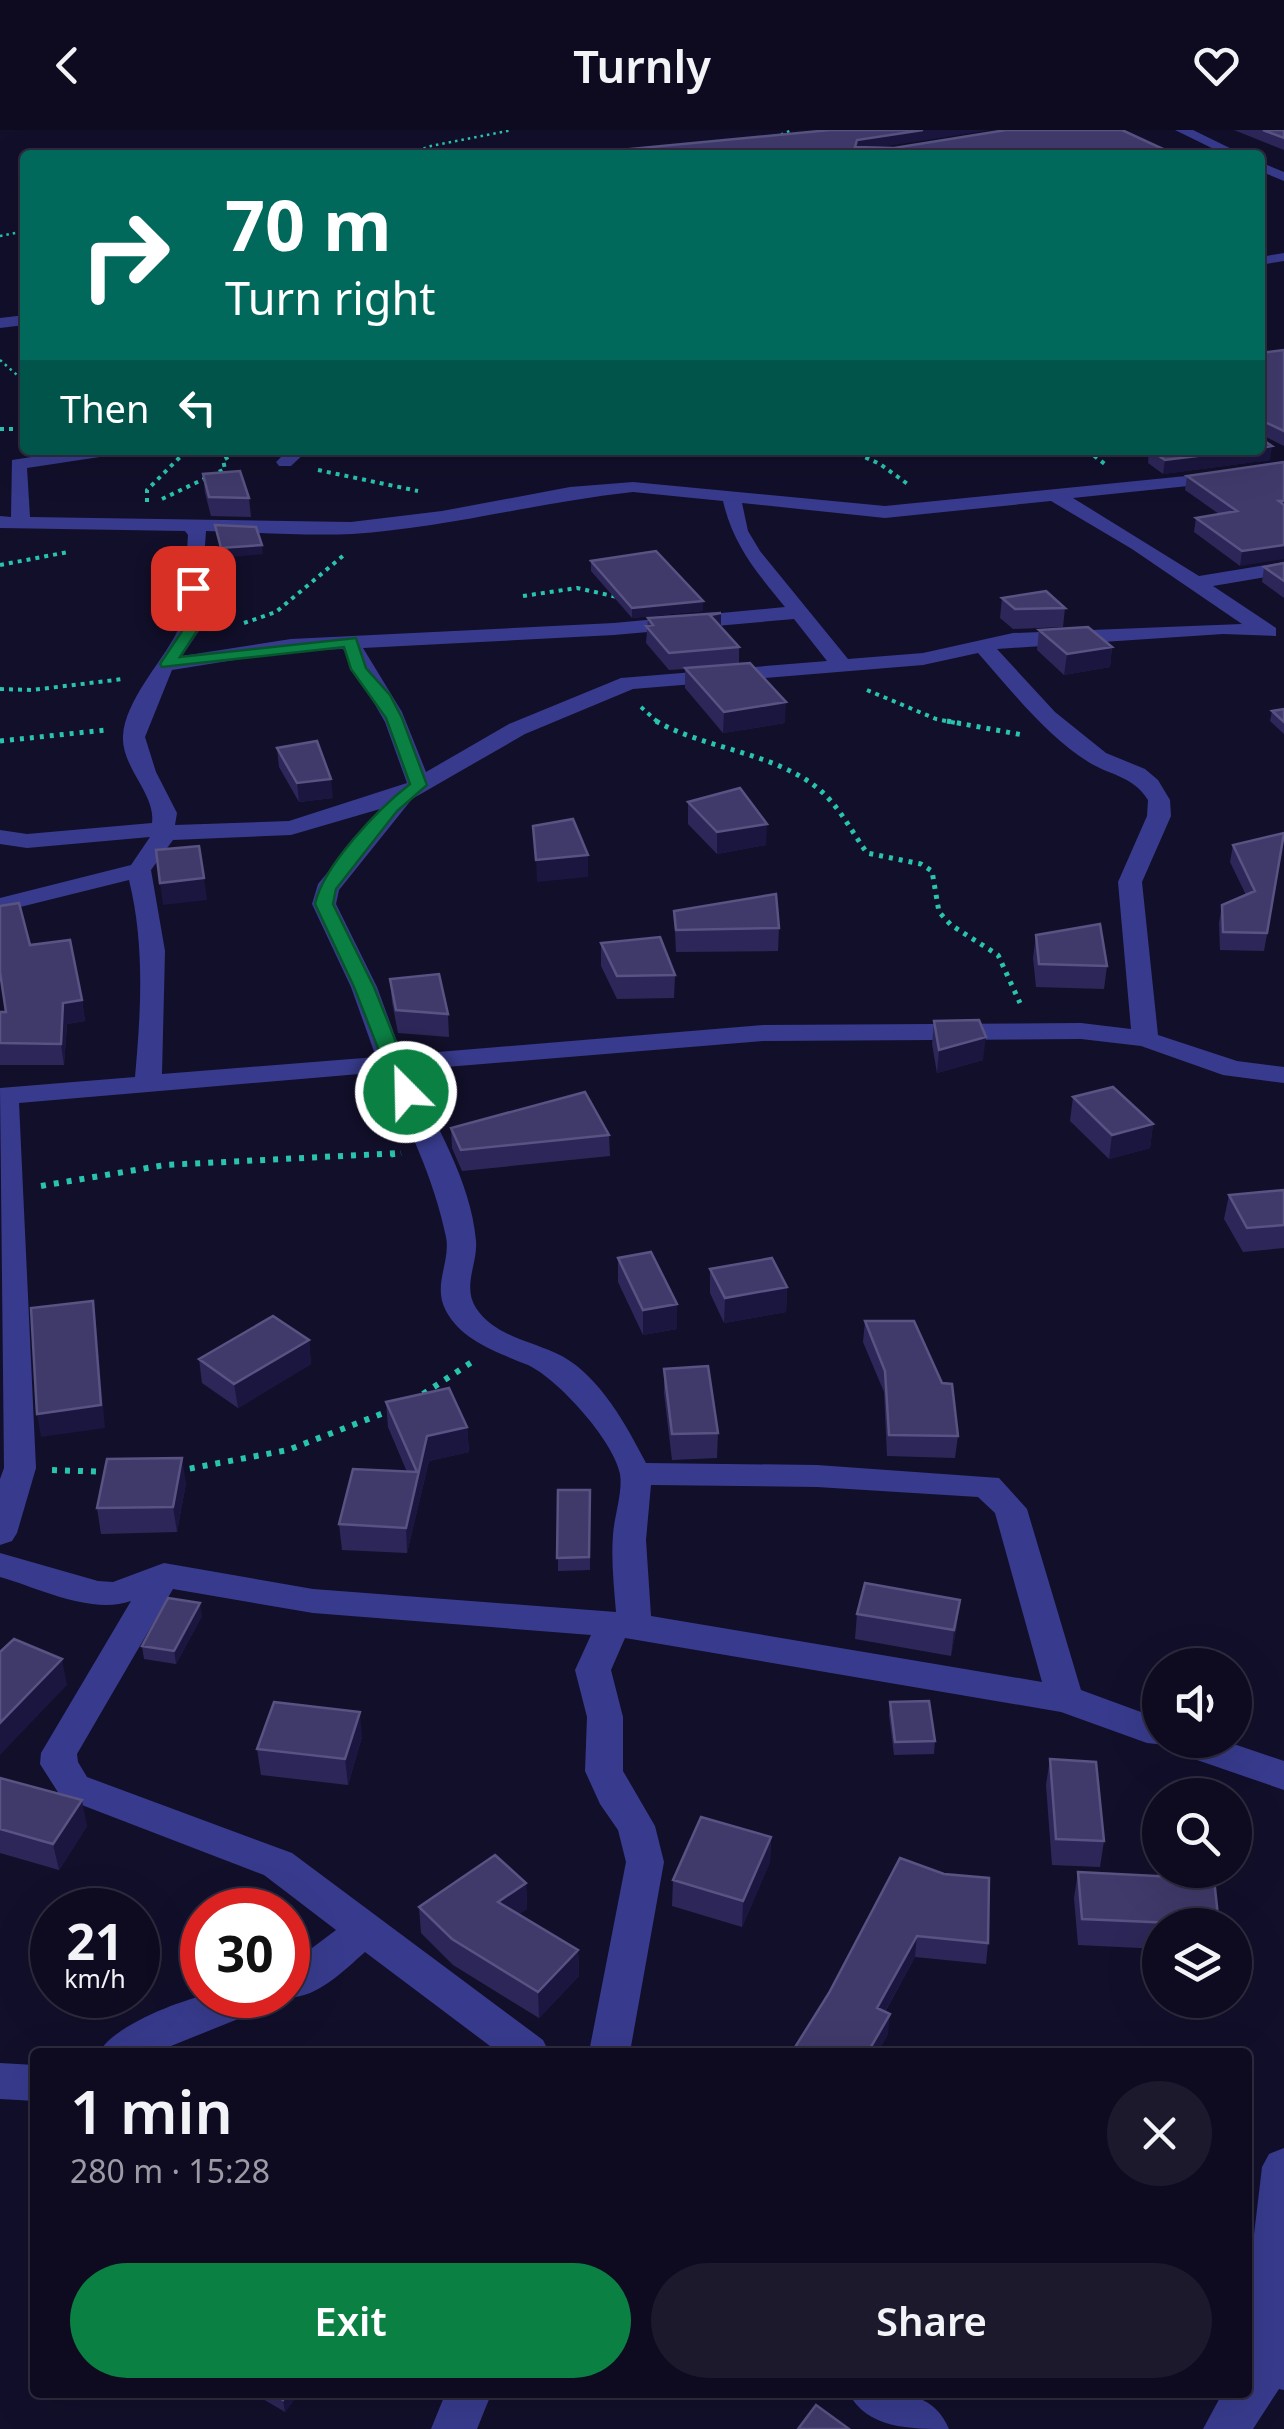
<!DOCTYPE html>
<meta charset="utf-8">
<style>
:root{--surface:#0e0b20;--page:#1c192d;--text:#f1f3f6;--muted:#9b9ba5;--line:#2e2b3e;--accent:#0b8043}
body{margin:0;font-family:"Noto Sans",sans-serif;background:var(--page);color:var(--text);height:100vh;display:flex;flex-direction:column;font-size:38px;white-space:nowrap}
*{box-sizing:border-box;margin:0}
p{font-size:32px;color:var(--muted)}
.icon{flex:none;width:55px;height:55px;fill:none;stroke:currentColor;stroke-width:2;stroke-linecap:round;stroke-linejoin:round}
.map{position:relative;flex:1;overflow:hidden}
.details{position:absolute;left:30px;top:1918px;width:1222px;height:350px;display:flex;flex-direction:column;background:var(--surface);border-radius:10px;box-shadow:0 10px 40px #0002,0 0 0 2px var(--line)}
.details>*{flex:none}
.top-card{position:absolute;left:20px;top:20px;width:1245px;height:305px;border-radius:10px;box-shadow:0 10px 40px #0002,0 0 0 2px var(--line);background:#00695c;color:#fff;overflow:hidden}
.tools{position:absolute;left:1142px;top:1518px;display:grid;gap:20px}
.tools a{display:grid;place-items:center;width:110px;height:110px;border-radius:50%;background:var(--surface);box-shadow:0 10px 40px #0002,0 0 0 2px var(--line);font-size:50px}
.speed{position:absolute;left:30px;top:1758px;display:flex;gap:20px;font-size:50px;font-weight:700;text-align:center}
.speed>*{display:grid;place-content:center;width:130px;height:130px;border-radius:50%;background:var(--surface);box-shadow:0 10px 40px #0002,0 0 0 2px var(--line);line-height:1}
.speed small{font-size:25px;font-weight:400}
.speed .limit{border:15px solid #d22;background:#fff;color:#111}
.pin{position:absolute;display:grid;place-items:center;width:85px;height:85px;color:#fff;margin:-42px;border-radius:20px;box-shadow:0 5px 15px #0006}
.me{position:absolute;width:110px;margin:-55px;rotate:337deg;stroke-linejoin:round;filter:drop-shadow(0 0 8px #0008)}
.turn{display:flex;align-items:center;gap:35px;height:210px;padding:0 40px;font-size:45px}
.turn .icon{width:130px;height:130px;stroke-width:2.5}
.turn b{display:block;font-size:70px;line-height:85px}
.then{display:flex;align-items:center;height:95px;padding:0 40px;background:#0003;gap:20px;font-size:38px}
.round{display:grid;place-items:center;flex:none;width:105px;height:105px;border-radius:52px;background:var(--page)}
.headline{display:flex;align-items:center;justify-content:space-between;height:170px;padding:0 40px}
h1{font-size:60px;font-weight:600;line-height:75px}
.button{display:flex;gap:20px;margin-top:auto;padding:20px 40px}
.button a{flex:1;height:115px;border-radius:60px;background:var(--accent);color:#fff;font-size:40px;font-weight:600;line-height:115px;text-align:center}
.button a+a{background:var(--page);color:var(--text)}
header{display:flex;justify-content:space-between;align-items:center;height:130px;padding:0 40px;background:var(--surface);font-size:45px;font-weight:600}
.map>svg:first-child{display:block}
</style>
<header><svg class="icon" aria-label="back" viewBox="0 0 24 24"><path d="M15 5l-7 7 7 7"/></svg>Turnly<svg class="icon" aria-label="heart" viewBox="0 0 24 24"><path d="M12 20l-8-8c-3-5 5-10 8-4 3-6 11-1 8 4z"/></svg></header>
<div class="map">
<svg width="1284" height="2299" viewBox="0 0 1284 2299">
<rect width="100%" height="100%" fill="#120f2b"/>
<g fill="none" stroke-linecap="round" stroke-linejoin="round">
<path stroke="#29c4ae" stroke-width="2.5" stroke-dasharray="2.5 4" stroke-linecap="butt" d="M775,7L792,0
M405,25L431,16L512,0
M0,106L25,101
M0,230L25,252"/>
<path stroke="#29c4ae" stroke-width="4" stroke-dasharray="4 5" stroke-linecap="butt" d="M0,299H25
M849,320L880,334L909,355
M1087,320L1106,335
M318,340L418,361
M162,369L225,339L223,330L241,320
M147,372V360L187,320
M0,435L68,422
M523,466L577,458L622,468
M244,493L276,482L344,425
M0,559L32,560L123,549
M867,560L936,589L961,594
M641,577L660,594"/>
<path stroke="#29c4ae" stroke-width="5" stroke-dasharray="4 6" stroke-linecap="butt" d="M656,591C707,620 776,622 821,661C840,678 852,702 867,723L921,734L932,741L939,782L951,795L998,825L1020,873
M947,591L1023,605
M0,611L106,600
M391,1025L401,1023"/>
<path stroke="#29c4ae" stroke-width="6" stroke-dasharray="5 8" stroke-linecap="butt" d="M41,1056L165,1035L401,1023
M423,1264L475,1230
M52,1340L109,1342
M177,1341L288,1320L394,1279"/>
<path fill="#383b8d" fill-rule="evenodd" d="M1175,0H1193L1244,25H1226Z
M1260,32L1284,42V51L1260,41Z
M1284,123V131L1260,135V127Z
M25,185V195L0,198V188Z
M77,320H122L113,325L27,338L30,387L351,392L442,381L570,357L633,352L885,376L1236,341L1284,332V342L1236,351L1073,368L1199,446L1284,432V444L1213,456L1276,498V506L1223,504L997,519L1055,582L1106,623L1145,639L1158,650L1170,670L1171,686L1142,752L1158,905L1237,931L1284,937V953L1223,945L1141,916L1081,909L763,911L409,940C435,993 471,1051 476,1111C478,1133 462,1156 476,1178C495,1207 533,1211 562,1226C601,1248 626,1295 646,1333L817,1335L999,1348L1027,1379L1081,1560L1160,1589V1610H1222L1284,1631V1660L1168,1620L1165,1615L1147,1613L1061,1582L625,1508L611,1540L623,1587V1641L655,1696L664,1732L630,1922H589L626,1732L618,1700L600,1674L585,1641L587,1587L575,1540L591,1505L313,1483L173,1459L77,1624L78,1632L87,1647L292,1723L543,1910L549,1922H498L365,1822C341,1843 309,1877 274,1865L268,1877L156,1922H100C110,1898 181,1869 208,1865C233,1861 262,1865 288,1865V1836L336,1800L264,1745L61,1667L40,1634L41,1623L131,1471C91,1485 39,1458 0,1447V1423L98,1451L113,1452L164,1433L313,1459L616,1482C614,1457 611,1430 613,1405C614,1387 623,1362 620,1344C614,1311 558,1249 528,1235C499,1223 462,1211 446,1181C432,1155 451,1132 446,1107C434,1048 408,996 383,942L19,973L36,1338L17,1403L12,1411L0,1415V1349L4,1338L0,958L135,947C141,880 145,815 129,750L0,782V768L131,735L150,707L27,718L0,714V700L27,704L152,693C156,664 121,637 123,606C125,571 161,533 176,504C187,484 186,429 188,405L185,401L0,398V386L11,387L12,330ZM633,362L723,371C733,415 757,443 785,477L614,493L291,509L182,526L199,501L206,401C254,402 304,406 352,404C446,398 539,372 633,362ZM1051,371L1132,419L1242,494L1013,503L923,523L848,529L760,421L748,401L742,373L885,388ZM794,489L827,531L621,548L509,594L426,642L402,582L363,518L614,505ZM343,519L385,592L407,653L289,691L175,695L177,683L156,642L145,607L172,540L291,521ZM978,523C1012,561 1046,606 1090,633C1112,646 1133,646 1148,670L1147,686L1118,752L1131,899L1081,893L763,895L402,925L377,857L336,774L339,760L412,669L525,604L633,559L923,535ZM380,679L318,754L312,774L351,857L376,927L162,944L165,821L151,740L173,710L291,705ZM651,1355L817,1357L978,1367L995,1383L1042,1552L651,1486L646,1410Z
M288,320H308L291,336H279L276,332Z
M0,1933L35,1935V1971L0,1969Z
M1284,2018V2260L1279,2259L1253,2299H1203L1223,2262H1248V2155L1262,2037L1269,2024Z
M446,2262H492L477,2299H431Z
M848,2262C888,2262 931,2256 949,2299C910,2299 867,2299 848,2262Z"/>
</g>
<path fill="#2d2759" d="M1234,0H1284V20Z
M1284,220V316L1260,304V223Z
M1149,320L1270,330L1163,344L1148,333Z
M1284,332L1240,436L1194,402L1196,388L1219,384L1185,360L1187,346Z
M203,344L249,368L251,387L211,386L205,363Z
M591,431L703,471V481L632,488L591,441Z
M1284,433V468L1262,452L1264,437Z
M1002,468L1065,478L1063,497L1013,499L1000,488Z
M721,483V497L739,517V534L785,593L723,603L685,558V539L669,540L646,513L648,488Z
M1039,500L1112,517L1110,537L1064,545L1037,520Z
M1284,579V604L1270,591L1272,581Z
M277,618L333,668L299,672L279,637Z
M688,672L766,715L717,724L688,694Z
M1233,715L1282,721L1264,821L1220,820L1219,793L1222,775L1246,765L1230,732Z
M674,781L779,798L778,821L676,822Z
M1036,805L1107,836L1104,859L1036,857L1033,828Z
M601,813L675,845L674,868L617,869L601,836Z
M30,815L82,870L85,891L67,894L64,935H0V882H6Z
M390,849L448,884L449,907L398,903L392,872Z
M934,891L983,930L937,943L932,914Z
M1073,967L1153,994L1150,1018L1109,1029L1070,991Z
M451,998L609,1005L610,1026L462,1041L452,1018Z
M1284,1060V1118L1243,1122L1224,1089L1229,1065Z
M618,1128L677,1199L643,1205L618,1152Z
M710,1139L787,1157L786,1182L724,1193L710,1163Z
M865,1191L958,1306L955,1328L887,1326L884,1262L863,1212Z
M309,1210L311,1234L238,1278L202,1253L199,1229Z
M664,1239L718,1303L717,1328L672,1330L664,1263Z
M386,1272L467,1297L469,1322L429,1331L407,1423L342,1420L339,1394L407,1342L388,1297Z
M186,1353L177,1402L101,1404L97,1378Z
M558,1360H590V1440L558,1441Z
M857,1484L957,1495L951,1526L855,1509Z
M202,1486L176,1534L144,1529L142,1516Z
M890,1572L935,1611L934,1624L894,1625L889,1585Z
M362,1607L348,1655L261,1645L257,1619Z
M1050,1629L1104,1711L1100,1737L1052,1735L1046,1655Z
M0,1648L87,1696L59,1740L0,1723Z
M771,1707L770,1732L742,1797L672,1776L673,1750Z
M1078,1742L1219,1795H1160V1819L1078,1815L1074,1768Z
M944,1744L988,1813L986,1834L915,1827L885,1882L888,1905L792,1922Z
M526,1753L527,1779L519,1784L578,1820L579,1846L539,1888L453,1835L421,1803L419,1777Z
M251,2262H300L285,2282Z"/>
<path fill="#1a163f" d="M923,0H991L856,21L855,17L857,10Z
M1272,316L1270,330L1163,344L1165,330L1245,320H1260V318Z
M262,415L263,424L222,428L221,418Z
M1284,415V429L1240,436L1242,421Z
M703,471V481L632,488V478Z
M721,483V500L710,485Z
M1112,517L1110,537L1064,545L1067,524Z
M786,572L785,593L723,603L724,582Z
M331,649L333,668L299,672L297,653Z
M767,694L766,715L717,724V702Z
M588,725V747L537,752L536,730Z
M204,748L207,770L163,775L160,753Z
M82,870L85,891L67,894L64,935L61,914L63,873Z
M986,907L983,930L937,943L939,920Z
M1153,994L1150,1018L1109,1029L1112,1005Z
M787,1157L786,1182L724,1193L725,1168Z
M93,1171L96,1193L105,1298L41,1307L37,1284Z
M677,1174V1199L643,1205V1180Z
M309,1210L311,1234L238,1278L234,1254Z
M467,1297L469,1322L429,1331L407,1423L406,1398L427,1306Z
M182,1328L186,1353L177,1402L173,1377Z
M960,1470L957,1495L951,1526L954,1500Z
M200,1473L202,1486L176,1534L174,1521Z
M62,1529L67,1555L0,1625V1593Z
M360,1582L362,1607L348,1655L345,1629Z
M82,1670L87,1696L59,1740L53,1714Z
M771,1707L770,1732L742,1797L743,1771Z
M526,1753L527,1779L500,1798L498,1772Z
M917,1806L915,1827L875,1899L877,1878Z
M578,1820L579,1846L539,1888L538,1862Z
M890,1884L888,1905L878,1922H868Z
M288,2262H300L285,2282L283,2270Z"/>
<path fill="#403a6b" stroke="#585382" stroke-width="2.5" d="M830,0H923L857,10L855,17L894,18L1006,0H1122L1176,25H634L630,19Z
M1263,0H1284V8Z
M1284,220V301L1261,290L1260,297V223Z
M1260,308L1272,316L1260,318Z
M1150,320H1245L1165,330Z
M1284,332V371H1279L1284,375V415L1242,421L1196,388L1237,381L1187,346Z
M240,341L249,368L209,367L203,344Z
M215,395L256,397L262,415L221,418Z
M656,421L703,471L632,478L591,431Z
M1284,433V451L1264,437Z
M1046,461L1065,478L1015,479L1002,468Z
M721,483L710,485L739,517L669,523L646,496L653,495L648,488Z
M1088,497L1112,517L1067,524L1039,500Z
M750,533L786,572L724,582L685,538Z
M1284,579V592L1272,581Z
M317,611L331,649L297,653L277,618Z
M740,658L767,694L717,702L688,672Z
M573,689L588,725L536,730L533,696Z
M1284,703L1267,803L1223,802L1222,775L1255,761L1233,715Z
M199,716L204,748L160,753L156,720Z
M776,764L779,798L676,800L674,781Z
M19,773L30,815L70,810L82,870L63,873L61,914L0,913V882H6L0,842V776Z
M1100,794L1107,836L1039,834L1036,805Z
M660,807L675,845L617,846L601,813Z
M439,844L448,884L396,880L390,849Z
M979,890L986,907L939,920L934,891Z
M1113,957L1153,994L1112,1005L1073,967Z
M585,962L609,1005L461,1020L451,998Z
M1284,1060V1095L1247,1098L1229,1065Z
M651,1122L677,1174L643,1180L618,1128Z
M772,1128L787,1157L725,1168L710,1139Z
M93,1171L101,1275L37,1284L31,1178Z
M273,1186L309,1210L234,1254L199,1229Z
M865,1191H914L942,1253L952,1254L958,1306L889,1305L885,1241Z
M708,1236L718,1303L672,1304L664,1239Z
M449,1258L467,1297L427,1306L406,1398L339,1394L353,1339L417,1342L386,1272Z
M182,1328L173,1377L97,1378L107,1329Z
M558,1360H590L589,1427L557,1428Z
M865,1453L960,1470L954,1500L857,1484Z
M168,1468L200,1473L174,1521L142,1516Z
M14,1509L62,1529L0,1593V1522Z
M929,1571L935,1611L895,1612L890,1572Z
M274,1572L360,1582L345,1629L257,1619Z
M1050,1629L1096,1632L1104,1711L1056,1709Z
M0,1648L82,1670L53,1714L0,1699Z
M701,1687L771,1707L743,1771L673,1750Z
M495,1725L526,1753L498,1772L578,1820L538,1862L452,1809L419,1777Z
M900,1728L944,1744L989,1748L988,1813L917,1806L877,1878L890,1884L868,1922H792L829,1863Z
M1078,1742L1214,1749L1219,1795L1082,1789Z
M271,2262H288L283,2270Z
M816,2275L849,2299H798Z"/>
<path fill="#0b8043" stroke="#07532c" stroke-width="2.5" d="M193,453L201,458L197,501L180,527L356,508L366,538L390,565L402,588L427,655L397,681L336,759L333,774L374,857L416,962L413,966L406,968L395,962L354,857L315,774C323,736 379,678 410,654L386,588L351,539L344,517L162,537L160,534L182,501L186,458Z"/>
</svg>
<div class="tools">
<a><svg class="icon" aria-label="sound" viewBox="0 0 24 24"><path d="M4 9h4l5-4v14l-5-4H4zM17 9q2 3 0 6"/></svg></a>
<a><svg class="icon" aria-label="search" viewBox="0 0 24 24"><circle cx="10" cy="10" r="6"/><path d="M15 15l6 6"/></svg></a>
<a><svg class="icon" aria-label="layers" viewBox="0 0 24 24"><path d="M12 4l9 5-9 5-9-5zM3 14l9 5 9-5"/></svg></a>
</div>
<div class="speed"><div>21<small>km/h</small></div><div class="limit">30</div></div>
<div class="pin" style="left:193px;top:458px;background:#d93025"><svg class="icon" aria-label="arrive" viewBox="0 0 24 24"><path d="M6 21V4h12l-3 4 3 4H6"/></svg></div>
<svg class="me" style="left:406px;top:962px" viewBox="-20 -20 40 40"><circle r="17" fill="#0b8043" stroke="#fff" stroke-width="3"/><path d="M0-11L8 9 0 5-8 9z" fill="#fff"/></svg>
<div class="top-card">
<div class="turn"><svg class="icon" aria-label="right" viewBox="0 0 24 24"><path d="M7 20v-9h11M14 6l5 5-5 5"/></svg><div><b>70 m</b>Turn right</div></div>
<div class="then">Then<svg class="icon" aria-label="left" viewBox="0 0 24 24"><path d="M17 20v-9H6M10 6l-5 5 5 5"/></svg></div>
</div>
<section class="details">
<div class="headline"><div><h1>1 min</h1><p>280 m · 15:28</p></div><a class="round"><svg class="icon" aria-label="close" viewBox="0 0 24 24"><path d="M6 6l12 12M18 6L6 18"/></svg></a></div>
<div class="button"><a>Exit</a><a>Share</a></div>
</section>
</div>
